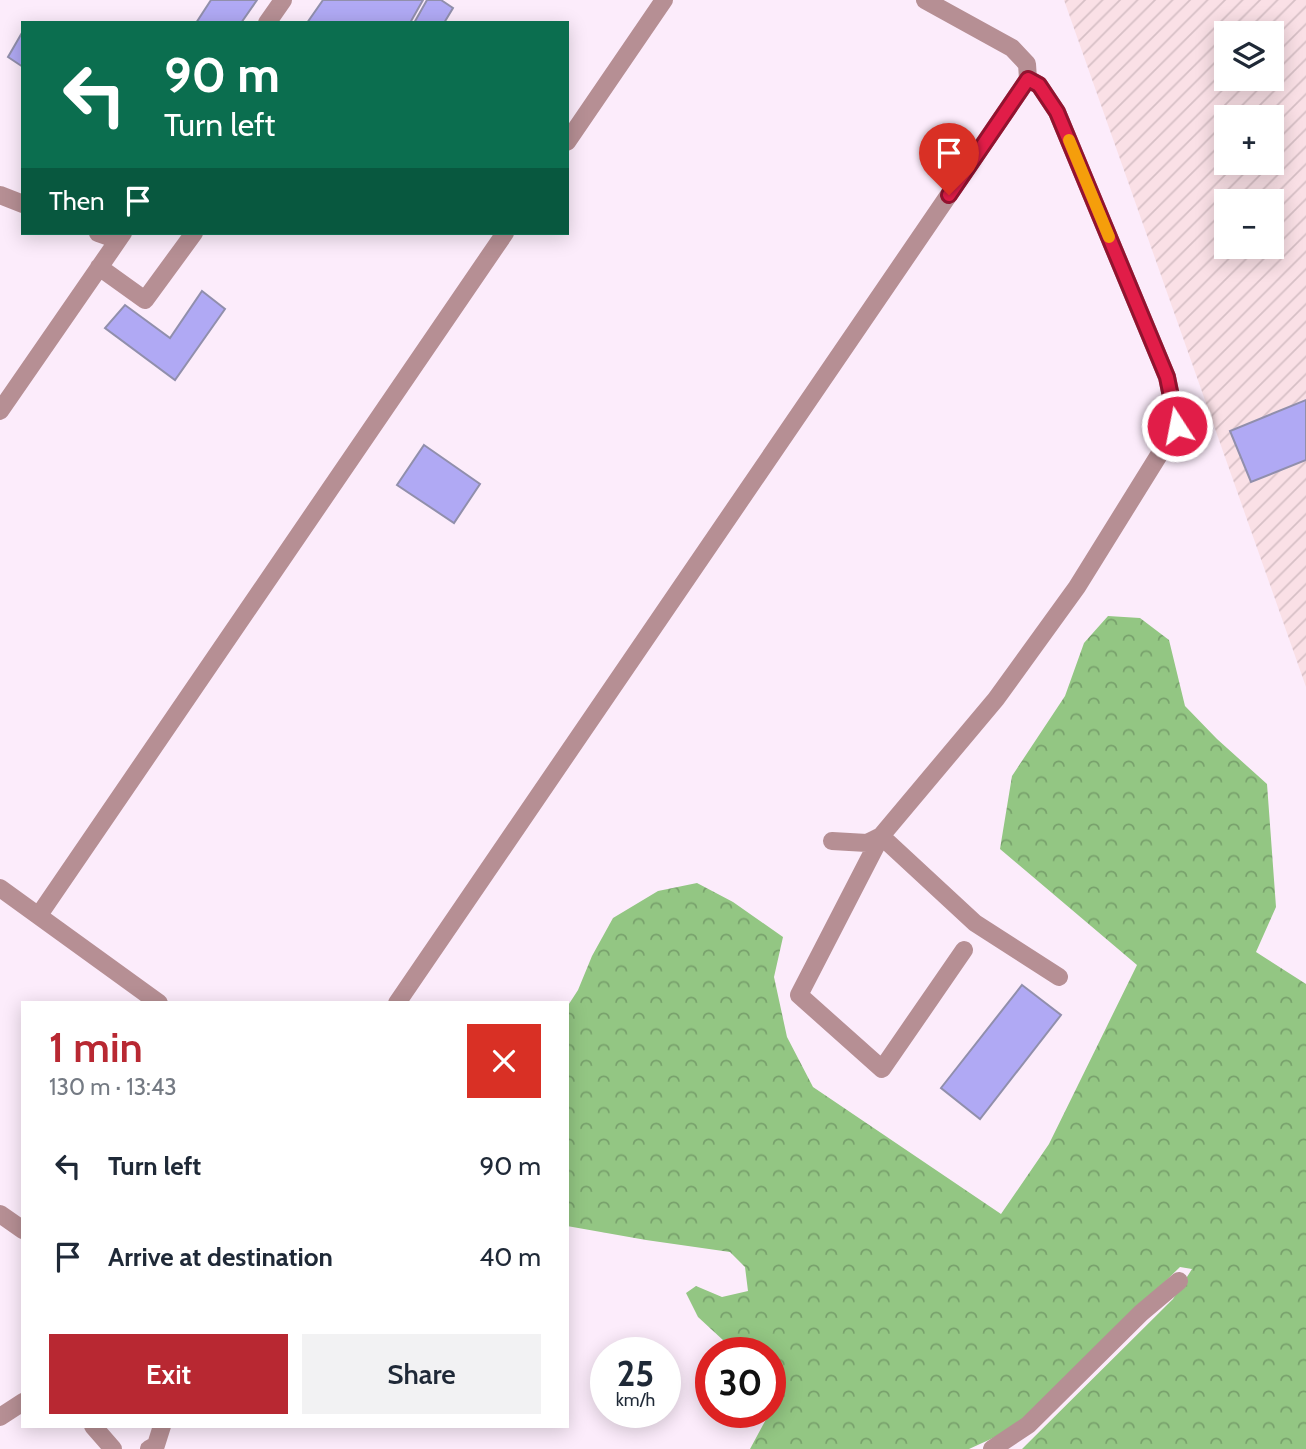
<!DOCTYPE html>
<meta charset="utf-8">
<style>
:root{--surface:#fff;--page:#f2f2f3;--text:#1f2937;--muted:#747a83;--accent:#b82832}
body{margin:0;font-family:Cabin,sans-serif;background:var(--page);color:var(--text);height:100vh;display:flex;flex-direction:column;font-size:26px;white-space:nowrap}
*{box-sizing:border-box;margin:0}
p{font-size:23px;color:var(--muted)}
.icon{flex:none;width:38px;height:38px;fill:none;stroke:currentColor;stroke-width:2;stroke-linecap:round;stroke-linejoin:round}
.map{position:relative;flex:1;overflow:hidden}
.side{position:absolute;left:21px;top:1001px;width:548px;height:427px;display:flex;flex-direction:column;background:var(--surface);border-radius:0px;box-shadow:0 4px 18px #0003}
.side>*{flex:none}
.guide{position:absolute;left:21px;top:21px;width:548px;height:214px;border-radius:0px;box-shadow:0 4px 18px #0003;background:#0b6e4f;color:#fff;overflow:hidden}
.tools{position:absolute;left:1214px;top:21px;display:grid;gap:14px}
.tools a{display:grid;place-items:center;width:70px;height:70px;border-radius:0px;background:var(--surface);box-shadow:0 4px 18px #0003;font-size:35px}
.speed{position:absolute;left:590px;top:1337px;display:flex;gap:14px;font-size:35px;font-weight:700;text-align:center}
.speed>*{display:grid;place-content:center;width:91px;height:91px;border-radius:50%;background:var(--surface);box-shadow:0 4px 18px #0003;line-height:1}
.speed small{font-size:18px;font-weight:400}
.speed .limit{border:10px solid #d22;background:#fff;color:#111}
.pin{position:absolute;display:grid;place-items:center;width:60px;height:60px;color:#fff;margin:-72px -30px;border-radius:50% 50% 50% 0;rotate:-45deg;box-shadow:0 0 7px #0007}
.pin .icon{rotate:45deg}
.me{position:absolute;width:77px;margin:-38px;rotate:349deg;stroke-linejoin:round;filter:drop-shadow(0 0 5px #0008)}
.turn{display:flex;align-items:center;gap:24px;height:147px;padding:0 28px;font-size:32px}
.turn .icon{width:91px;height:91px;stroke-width:2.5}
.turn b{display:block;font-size:49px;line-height:60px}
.then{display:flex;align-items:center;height:66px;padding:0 28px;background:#0003;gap:14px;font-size:26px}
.round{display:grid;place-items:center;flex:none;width:74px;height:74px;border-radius:0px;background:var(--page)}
.summary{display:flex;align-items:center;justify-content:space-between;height:119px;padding:0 28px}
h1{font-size:42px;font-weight:600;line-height:52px;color:var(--accent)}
.cta{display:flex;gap:14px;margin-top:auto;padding:14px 28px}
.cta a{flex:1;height:80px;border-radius:0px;background:var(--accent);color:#fff;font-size:28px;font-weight:600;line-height:80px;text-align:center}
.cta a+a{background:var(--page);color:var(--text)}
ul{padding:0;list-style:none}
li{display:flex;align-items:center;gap:21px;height:91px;padding:0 28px}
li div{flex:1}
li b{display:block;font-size:26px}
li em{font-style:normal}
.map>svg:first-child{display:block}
</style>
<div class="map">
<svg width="1306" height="1449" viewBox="0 0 1306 1449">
<defs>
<pattern id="industrial-furrows" width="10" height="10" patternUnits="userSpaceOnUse" patternTransform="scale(1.75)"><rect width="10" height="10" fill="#fae0e6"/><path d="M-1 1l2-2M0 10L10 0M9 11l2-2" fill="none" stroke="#d7c0c6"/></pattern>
<pattern id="forest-crowns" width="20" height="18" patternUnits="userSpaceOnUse" patternTransform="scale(1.75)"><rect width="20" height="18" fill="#93c683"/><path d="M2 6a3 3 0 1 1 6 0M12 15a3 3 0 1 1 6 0" fill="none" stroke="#78a16c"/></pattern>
</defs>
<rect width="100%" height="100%" fill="#fcecfb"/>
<path fill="url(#industrial-furrows)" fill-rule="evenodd" d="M1064,0H1306V687ZM1227,33H1272V79H1227ZM1227,117H1272V163H1227ZM1227,201H1272V247H1227Z"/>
<path fill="url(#forest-crowns)" d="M1108,616L1140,618L1169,640L1185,706L1217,739L1267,784L1276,907L1256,952L1306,984V1449H1022L1173,1299L1192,1269L1180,1267L1015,1428L969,1449H750L770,1412V1353H737L698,1317L686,1293L696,1286L722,1297L748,1291L745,1267L730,1252L646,1240L567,1226V1007L578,990L592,956L613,918L658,891L697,883L733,902L783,937L774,977L787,1037L813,1087L1001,1214L1049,1144L1137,965L1000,849L1012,776L1065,696L1084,643Z"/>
<path fill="#b0a9f4" stroke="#918fac" stroke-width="2" d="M211,0H257L241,23H196Z
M323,0H423L410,23H307Z
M427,0H441L453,8L444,23H414Z
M23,31V67L8,57Z
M202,291L225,309L175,380L105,328L125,305L170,338Z
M1306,400V460L1251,482L1230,431Z
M424,445L480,484L454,523L397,485Z
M1022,985L1061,1015L980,1119L941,1088Z"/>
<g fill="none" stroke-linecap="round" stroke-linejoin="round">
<path stroke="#b68f94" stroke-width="18" d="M267,23L283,0
M567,142L664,0
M0,195L23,204
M98,233L118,240
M99,267L145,300L194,233
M0,411L123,233
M832,841L867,843L881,836L996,699L1077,587L1177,426L1167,377L1057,112L1039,85L1028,79
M0,888L159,1003
M39,915L505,233
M964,950L882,1069L799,995L881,836L975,923L1059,977
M397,1003L1028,79L1027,64L1012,48L925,0
M0,1214L23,1230
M0,1417L23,1402
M93,1426L113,1449
M149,1449L156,1445L162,1426
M992,1449L1028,1425L1141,1313L1179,1281"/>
</g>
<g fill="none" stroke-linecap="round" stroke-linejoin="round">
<defs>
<path id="route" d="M949,195L1028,79L1039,85L1057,112L1167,377L1177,426"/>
</defs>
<use href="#route" stroke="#92132f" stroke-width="18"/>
<use href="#route" stroke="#e11d48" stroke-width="12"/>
<path stroke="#f59e0b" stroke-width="12" d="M1069,140L1109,237"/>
</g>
</svg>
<div class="tools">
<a><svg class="icon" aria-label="layers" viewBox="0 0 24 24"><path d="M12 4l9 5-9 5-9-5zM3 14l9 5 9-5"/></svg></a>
<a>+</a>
<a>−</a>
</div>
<div class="speed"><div>25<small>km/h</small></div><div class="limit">30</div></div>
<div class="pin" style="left:949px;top:195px;background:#d93025"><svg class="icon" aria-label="arrive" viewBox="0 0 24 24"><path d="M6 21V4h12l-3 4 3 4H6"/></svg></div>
<svg class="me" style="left:1177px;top:426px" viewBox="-20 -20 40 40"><circle r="17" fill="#e11d48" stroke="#fff" stroke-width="3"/><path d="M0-11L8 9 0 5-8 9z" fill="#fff"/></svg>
<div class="guide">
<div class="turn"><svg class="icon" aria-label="left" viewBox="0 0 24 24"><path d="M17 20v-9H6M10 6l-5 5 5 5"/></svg><div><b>90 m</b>Turn left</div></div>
<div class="then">Then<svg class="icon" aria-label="arrive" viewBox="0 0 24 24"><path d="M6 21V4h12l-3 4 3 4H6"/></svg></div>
</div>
<section class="side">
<div class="summary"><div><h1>1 min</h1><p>130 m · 13:43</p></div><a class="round" style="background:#d93025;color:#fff"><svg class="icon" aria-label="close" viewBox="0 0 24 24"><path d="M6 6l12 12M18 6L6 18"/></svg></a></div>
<ul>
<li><svg class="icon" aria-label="left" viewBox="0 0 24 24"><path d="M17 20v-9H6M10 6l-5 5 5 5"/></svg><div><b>Turn left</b></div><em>90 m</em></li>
<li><svg class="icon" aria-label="arrive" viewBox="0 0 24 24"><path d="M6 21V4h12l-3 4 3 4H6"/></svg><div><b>Arrive at destination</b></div><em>40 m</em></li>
</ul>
<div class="cta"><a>Exit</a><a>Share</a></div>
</section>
</div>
